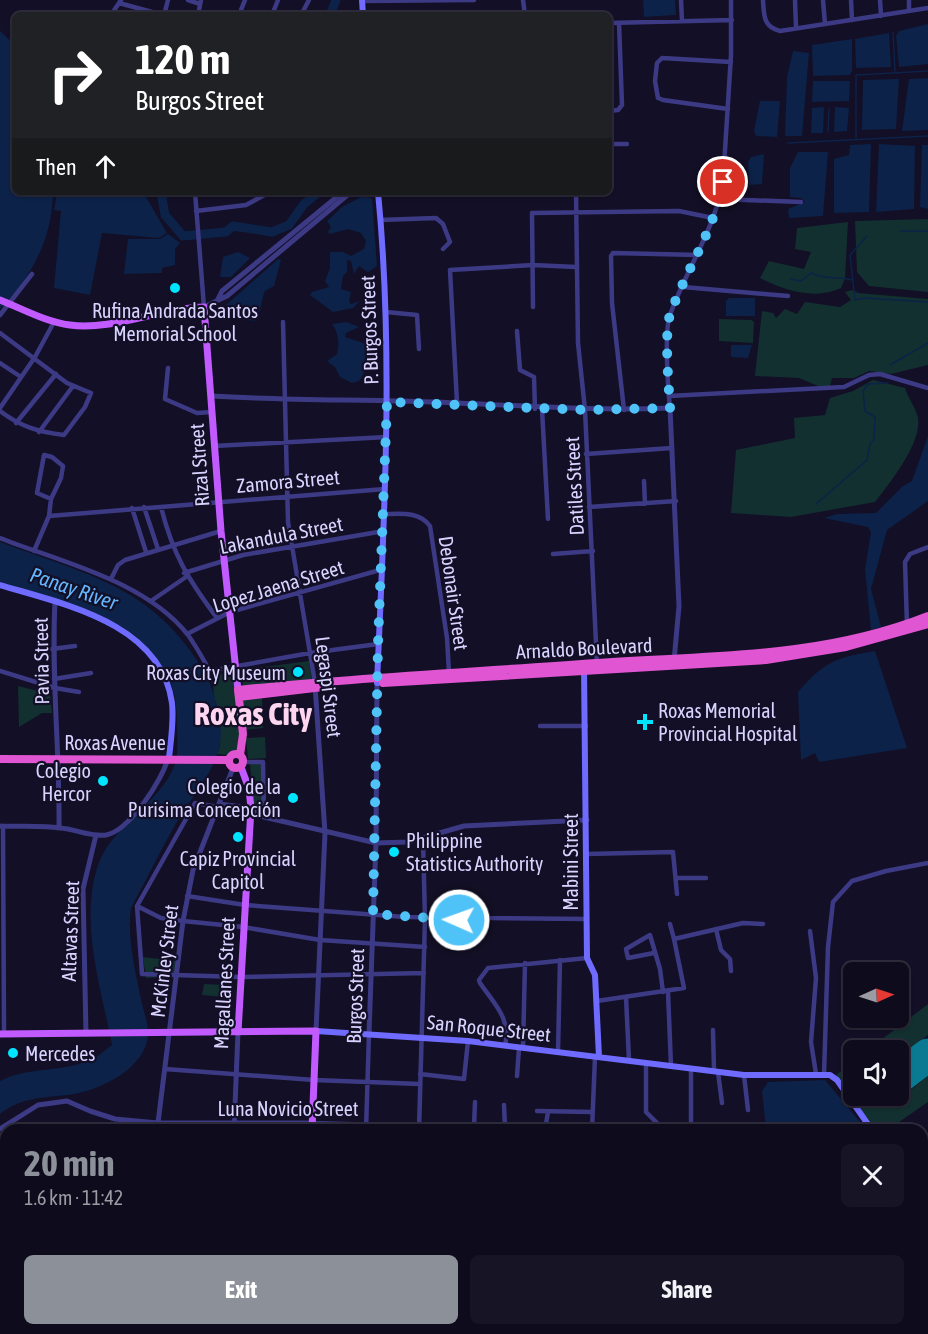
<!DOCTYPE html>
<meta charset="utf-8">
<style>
:root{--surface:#0e0b1c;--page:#171425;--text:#f1f3f6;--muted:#9b9ba3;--line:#2e2b3b;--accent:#8c9099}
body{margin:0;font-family:"Asap Condensed",sans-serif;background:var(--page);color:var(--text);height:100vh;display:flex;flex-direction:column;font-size:22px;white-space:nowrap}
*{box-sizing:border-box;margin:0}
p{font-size:20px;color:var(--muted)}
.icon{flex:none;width:33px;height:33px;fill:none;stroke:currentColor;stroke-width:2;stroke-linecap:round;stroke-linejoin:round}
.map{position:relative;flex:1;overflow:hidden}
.panel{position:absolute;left:0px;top:1124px;width:928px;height:212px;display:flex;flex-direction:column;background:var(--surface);border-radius:18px 18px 0 0;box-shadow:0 2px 4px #0004,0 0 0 2px var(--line)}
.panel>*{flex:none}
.banner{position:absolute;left:12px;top:12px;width:600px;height:183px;border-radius:9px;box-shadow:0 2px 4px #0004,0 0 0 2px var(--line);background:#202124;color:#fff;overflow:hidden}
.needle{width:39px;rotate:87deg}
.controls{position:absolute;left:843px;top:962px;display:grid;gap:12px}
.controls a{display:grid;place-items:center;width:66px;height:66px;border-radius:9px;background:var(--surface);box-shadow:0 2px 4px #0004,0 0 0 2px var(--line);font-size:30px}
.pin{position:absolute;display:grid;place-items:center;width:51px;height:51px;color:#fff;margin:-26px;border:3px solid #fff;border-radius:50%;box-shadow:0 2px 6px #0007}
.me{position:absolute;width:66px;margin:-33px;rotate:272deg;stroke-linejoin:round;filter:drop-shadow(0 0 4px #0008)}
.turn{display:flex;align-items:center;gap:21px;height:126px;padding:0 24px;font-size:27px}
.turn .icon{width:78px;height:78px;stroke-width:2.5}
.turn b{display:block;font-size:42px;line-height:51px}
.then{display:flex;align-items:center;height:57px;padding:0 24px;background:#0003;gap:12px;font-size:22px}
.round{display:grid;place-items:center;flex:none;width:63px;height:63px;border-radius:9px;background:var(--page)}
.head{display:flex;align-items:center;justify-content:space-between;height:102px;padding:0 24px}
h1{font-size:36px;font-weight:700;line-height:45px;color:var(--accent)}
.button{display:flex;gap:12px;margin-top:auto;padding:12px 24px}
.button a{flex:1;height:69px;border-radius:9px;background:var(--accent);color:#fff;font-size:24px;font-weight:700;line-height:69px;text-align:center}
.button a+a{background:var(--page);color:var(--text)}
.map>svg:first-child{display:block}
</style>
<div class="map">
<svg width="928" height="1334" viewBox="0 0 928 1334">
<rect width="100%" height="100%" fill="#130f26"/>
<path fill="#12302f" d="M928,219V292L869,286L857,272L855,221Z
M848,222L845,278L841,288C816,300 785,291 760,278L769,261L804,269L811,252L795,249L797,228Z
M853,290L858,293L928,299V365L891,374L869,371L854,378H832L830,386H818L799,378L755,376L762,311L773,313L776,318L785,309L797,314L805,302L840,307L851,300L845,292Z
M719,319L751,320L754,322L753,343L719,341Z
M873,380L905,388C908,398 916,408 918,418C922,443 889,484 875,502L791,517L731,513L736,450L795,438L794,418L825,415L830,398L853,391Z
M309,661L312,681L243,687L241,670Z
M232,671L242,737L238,751L227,755L217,754L220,746L213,686L207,676Z
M18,686L50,694L52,713H42L19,727Z
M262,697L263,728L245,730L243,699Z
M265,737L266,758L248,759L246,738Z
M250,763H262V810L254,809Z
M143,957L176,961L175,976L146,978Z
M204,984L223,985L224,997L202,995Z
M928,1004V1035L899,1058L898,1050H868Z
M853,1062L854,1095H877L888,1108L928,1076V1102L889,1129H875L836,1075Z
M6,1152V1329H134L133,1334H0V1160Z
M157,1329H307L308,1334H157Z
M321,1329H404L403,1334H321Z"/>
<path fill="#0c2248" d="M643,0H675L676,15L644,17Z
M928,24V64L899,67L896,36L899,31Z
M0,31L15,45V192H53C52,239 33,275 0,309Z
M889,33L891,67L856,68L855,39Z
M852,39V71L850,75L813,76L812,45Z
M793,51L809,53L802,136H785L787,77Z
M928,78V130L902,131L909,79Z
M899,79L896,129L862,130L863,80Z
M813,81H850L849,101L812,102Z
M760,101H780L777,137L756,136L754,131Z
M824,107L823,133H811L812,108Z
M835,107L849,108L847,131L834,132Z
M871,144L869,212L834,213V159L849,155L850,145Z
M879,144L915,146L914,209L876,212Z
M922,145H928V209L920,207Z
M798,152H828L823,216L789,218L788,209L805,202L801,198L790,197V168Z
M764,154L762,184L749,185L748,162L751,157Z
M57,192H143L167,233L159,238L102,233L90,295L54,288L61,211L54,210Z
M361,197L372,198L377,266L368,272L359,266L354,274L351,261L347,260V272L343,276L341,289L351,292L349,301L351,304L360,301L353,308L333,312L310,295L312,292L329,287L325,281L330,268V252H343L351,256L364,249L366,241L361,233L348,229L330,234L328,232L331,227L327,221L342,207Z
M168,234L180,243L175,249V265L162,268V273L124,274L128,239H160Z
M238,252L250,258L231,277H220L223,257Z
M278,259L281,260L274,286L265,291C261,300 261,314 255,321L225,317L226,305Z
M729,298H755V316H726V301Z
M347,322L359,327L346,333L345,337L366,344C368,360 368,368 359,381L352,383L340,377L335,367L327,361L337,354C340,343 338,332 332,324Z
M731,345H752L748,358L731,357Z
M928,436V501L887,530L871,589L881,627L871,630L865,569L871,532L868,527L824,518L837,514L876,513L903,486L912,481Z
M0,542C88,575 154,586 205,673C215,691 225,727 219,748C212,776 188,802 174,827C159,853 146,881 131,908C127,937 135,971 141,999C143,1010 149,1025 148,1035C146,1067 103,1089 74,1094C48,1098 22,1096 0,1114V1081C29,1066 63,1073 93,1059C99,1056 106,1049 112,1045C101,987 79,923 98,865C112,825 160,804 175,764C179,753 177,735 177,723C180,626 71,606 0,582Z
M875,651L907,748L819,762L815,753L801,760L798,692C825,661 835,658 875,651Z
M825,1080L866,1129H766L762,1091L768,1082Z
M796,1329H859V1334H796Z"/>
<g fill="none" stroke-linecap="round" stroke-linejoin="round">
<path stroke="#0c2248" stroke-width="1.5" d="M893,32L895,71
M828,132L829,109
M856,138V75L928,71
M788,143L928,136
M900,231H928
M867,236L850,255L855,300L864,298L928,302
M790,279L801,281L811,273C824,280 838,276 852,280
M890,365L928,343
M816,504L867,460L870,444L874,440L875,417L865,411L863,391L868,384L888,383"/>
<path stroke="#0c2248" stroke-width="9" d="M330,15L336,0
M161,192L165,215L183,236L226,232L233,226L272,232L289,225L304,204L319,192"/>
<path stroke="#0a7a92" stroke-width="14" d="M898,1090L908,1071
M886,1095L893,1100L896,1095"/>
<path stroke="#0a7a92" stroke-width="33" d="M898,1078L928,1055"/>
<path stroke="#3d3a85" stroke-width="4.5" d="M188,0L200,4
M523,0L525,15
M681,0L682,21
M763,0C764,15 763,27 780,31L928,8
M795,0L796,28
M823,0L825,24
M851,0L852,20
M880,0L881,16
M909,0V11
M362,1L474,0
M119,3L163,15
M111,15L121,0
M164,15L168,0
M198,15L201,0
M239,15L245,0
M272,15L278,0
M301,15L309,0
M609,23L732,20
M728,109L663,100L658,98L655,81L657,63L662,58L731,62
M609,111L618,110L622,105L619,23
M609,144H627
M195,192L204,307
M576,192L578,343L585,410L597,665
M720,199L801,202
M196,211L246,205L270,192
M380,220L436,218L443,224L450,242L443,249
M683,287L788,296
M533,307L532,213L679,211L713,218
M386,312L417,315L419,349
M0,315L32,274
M283,322L288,522L315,683
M517,331L520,370L534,377L535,409
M0,333L67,383L91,393L85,407L64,435C39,432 21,427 0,411
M0,363L21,377
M168,368L165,399L197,413L212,412
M669,396L844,387L869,375L880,374L928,388
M457,403L450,270L533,265L576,267
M0,408L35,357L54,322
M670,408C668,389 664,331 670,315C686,270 714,231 723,182L731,55V0
M542,409L548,519
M624,410L612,303L611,256L613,253L699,255
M16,423L56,374
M39,432L73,386
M214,446L387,437
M586,454L672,448
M644,481L645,504
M144,507L158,549
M161,507C173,555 188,579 217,618
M589,507L676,501
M132,508L146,552
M384,514C401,514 419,511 430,526L447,638L449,673
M49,516L385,489
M0,538C61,562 146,581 188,635C196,646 203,659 210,671L310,653L378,644
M34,551L49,516L51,499L61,478L63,466L52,457L44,455L37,493L51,499
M553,554L593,551
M184,573L243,555L384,531
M111,579L118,565L125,560L221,531
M151,601L186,577
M907,626L905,562L910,554L928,547
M187,634L230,612L380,570
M52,649L75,646
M0,671L55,688L79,692
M54,679L91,673
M540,726H586
M244,762H263L264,817
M218,807L195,803L137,906L142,974L240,977L424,973
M3,826L4,1034
M586,854L673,852L677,894
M677,878H706
M187,896L245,905L405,917L586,919
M137,906L161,918L183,921L243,927L320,940L425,947
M670,924L674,939
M716,929L721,950L730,959L731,971
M810,931L816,978L811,1042L816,1074
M654,953L628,958L626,949L650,935L660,969L663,992
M668,992L671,1066
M626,997L629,1060
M597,1001L684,988L674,939L743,923L763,924
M713,1030L714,1071
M505,1046C511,1018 495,1005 480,983L479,980L488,968L587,958
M523,1048L525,963
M558,1052L560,960
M646,1063V1112L660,1126
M165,1069L314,1080L420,1084
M691,1069V1130
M718,1072L722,1103
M420,1074L464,1079L468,1041
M744,1075L748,1110
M824,1075L828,947L833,902L852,881L886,871L928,863
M517,1076L519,1048
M504,1105L505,1128
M537,1111L593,1112
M187,1123V1130
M312,1123L515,1129
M474,1127L475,1102
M157,1130L158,1123
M366,1130L369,1033
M419,1130L425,919L423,839
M545,1130L548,1112
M592,1130L595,1057
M922,1294H928
M144,1329V1334
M551,1329L552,1334
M759,1329L760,1334"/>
<path stroke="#3d3a85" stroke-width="5" d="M218,299L222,291L343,192
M204,307L227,296L351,192
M212,396C294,401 375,399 457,403C530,406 597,411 670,408L679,606L674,661
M55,602C51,677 60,752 59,827
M315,685L325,833L316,1031
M219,804L251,808L264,817L376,843L408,842L464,826L587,820
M0,826C20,827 40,825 60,828C75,829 91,837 106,835C129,831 163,779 168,758
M369,1033L376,843L377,683
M86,1034L83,889L96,835
M158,1123L183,921L193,870L233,768
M0,1129L38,1105L67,1101L90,1111L115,1119L158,1123H312
M234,1130L238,1032"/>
<path stroke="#6f6bff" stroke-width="6" d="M362,0L363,15
M0,585C63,604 161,623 172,703C174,721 171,739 169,758
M584,667L587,958L595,975L599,1057
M377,683C384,520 394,356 378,192
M316,1031L468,1041L744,1075H830L837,1080L872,1130
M904,1329L905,1334"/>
<path stroke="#c25bff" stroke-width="7" d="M0,300C23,309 46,322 70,325C112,331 160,308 204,307L221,531L238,690
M238,1032L251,808L249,789L241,767
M0,1034L316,1031L312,1130
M314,1329L315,1334"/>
<path stroke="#e055d1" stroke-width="8" d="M383,683L766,660L846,647L928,624
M239,697L323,687
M229 761a7 7 0 1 1 14 0a7 7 0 1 1-14 0Z
M240,755L243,734L238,690C357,677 477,672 596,663C710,655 819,659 928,616
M0,759L229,760"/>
</g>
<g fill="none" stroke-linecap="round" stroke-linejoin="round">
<path stroke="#4fc3f7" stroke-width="10" stroke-dasharray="0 18" d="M459,920L373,914L378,644L387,402L585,410L670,408C669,389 664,332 670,315C686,269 714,232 723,182"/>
</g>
<g fill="#00e5ff" stroke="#130f26" stroke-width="2">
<circle cx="175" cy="288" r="6"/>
<circle cx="298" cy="672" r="6"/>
<path d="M642 713h6v6h6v6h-6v6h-6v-6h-6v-6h6z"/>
<circle cx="103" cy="781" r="6"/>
<circle cx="293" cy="798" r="6"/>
<circle cx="238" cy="837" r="6"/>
<circle cx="394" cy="852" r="6"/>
<circle cx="13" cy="1053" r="6"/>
</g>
<g text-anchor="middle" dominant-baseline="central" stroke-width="4.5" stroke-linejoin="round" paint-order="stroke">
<g font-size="20" fill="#d9d4ff" stroke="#130f26" text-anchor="end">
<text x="175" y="310" text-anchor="middle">Rufina Andrada Santos<tspan x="175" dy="23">Memorial School</tspan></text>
<text x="286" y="672">Roxas City Museum</text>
<text x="658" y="710" text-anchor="start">Roxas Memorial<tspan x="658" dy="23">Provincial Hospital</tspan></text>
<text x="91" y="770">Colegio<tspan x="91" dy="23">Hercor</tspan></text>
<text x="281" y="786">Colegio de la<tspan x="281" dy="23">Purisima Concepción</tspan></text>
<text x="406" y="840" text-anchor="start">Philippine<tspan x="406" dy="23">Statistics Authority</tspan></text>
<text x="238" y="858" text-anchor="middle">Capiz Provincial<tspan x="238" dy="23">Capitol</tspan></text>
<text x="25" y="1053" text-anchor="start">Mercedes</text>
</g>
<g font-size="20" fill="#d9d4ff" stroke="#130f26">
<text transform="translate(369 330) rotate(-92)">P. Burgos Street</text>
<text transform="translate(199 465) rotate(-94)">Rizal Street</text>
<text transform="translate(288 481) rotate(-5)">Zamora Street</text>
<text transform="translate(574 486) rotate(-93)">Datiles Street</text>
<text transform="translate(281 535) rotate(-11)">Lakandula Street</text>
<text transform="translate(278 586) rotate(-17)">Lopez Jaena Street</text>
<text transform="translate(454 593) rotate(82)">Debonair Street</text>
<text transform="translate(584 648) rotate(-3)">Arnaldo Boulevard</text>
<text transform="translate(41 661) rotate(-91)">Pavia Street</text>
<text transform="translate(329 687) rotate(83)">Legaspi Street</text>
<text x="115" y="742">Roxas Avenue</text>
<text transform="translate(570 862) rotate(-90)">Mabini Street</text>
<text transform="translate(70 931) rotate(-88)">Altavas Street</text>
<text transform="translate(164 961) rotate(-83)">McKinley Street</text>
<text transform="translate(224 983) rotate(-87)">Magallanes Street</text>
<text transform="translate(355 996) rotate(-88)">Burgos Street</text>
<text transform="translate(489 1028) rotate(6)">San Roque Street</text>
<text x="288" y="1108">Luna Novicio Street</text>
</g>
<g font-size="21" font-style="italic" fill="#62b6ff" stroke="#130f26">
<text transform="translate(74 588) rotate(19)">Panay River</text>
</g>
<g font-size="32" font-weight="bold" fill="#ffd6f0" stroke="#130f26">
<text x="253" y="713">Roxas City</text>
</g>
</g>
</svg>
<div class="controls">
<a><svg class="needle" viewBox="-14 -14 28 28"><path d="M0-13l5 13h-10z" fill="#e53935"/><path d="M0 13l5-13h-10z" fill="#9b9ba3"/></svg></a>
<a><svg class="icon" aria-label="sound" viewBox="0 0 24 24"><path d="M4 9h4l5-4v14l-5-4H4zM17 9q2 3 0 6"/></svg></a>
</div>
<div class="pin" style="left:723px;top:182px;background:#d93025"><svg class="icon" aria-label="arrive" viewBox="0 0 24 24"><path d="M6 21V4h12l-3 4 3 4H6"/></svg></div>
<svg class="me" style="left:459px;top:920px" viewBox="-20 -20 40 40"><circle r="17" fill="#4fc3f7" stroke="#fff" stroke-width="3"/><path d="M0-11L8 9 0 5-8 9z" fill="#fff"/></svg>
<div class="banner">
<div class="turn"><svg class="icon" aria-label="right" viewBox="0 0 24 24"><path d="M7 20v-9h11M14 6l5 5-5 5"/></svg><div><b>120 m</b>Burgos Street</div></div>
<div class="then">Then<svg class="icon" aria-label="ahead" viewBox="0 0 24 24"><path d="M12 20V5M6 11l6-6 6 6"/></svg></div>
</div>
<section class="panel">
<div class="head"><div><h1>20 min</h1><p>1.6 km · 11:42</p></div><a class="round"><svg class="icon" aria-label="close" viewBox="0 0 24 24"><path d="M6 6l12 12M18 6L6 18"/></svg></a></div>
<div class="button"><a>Exit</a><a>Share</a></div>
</section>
</div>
